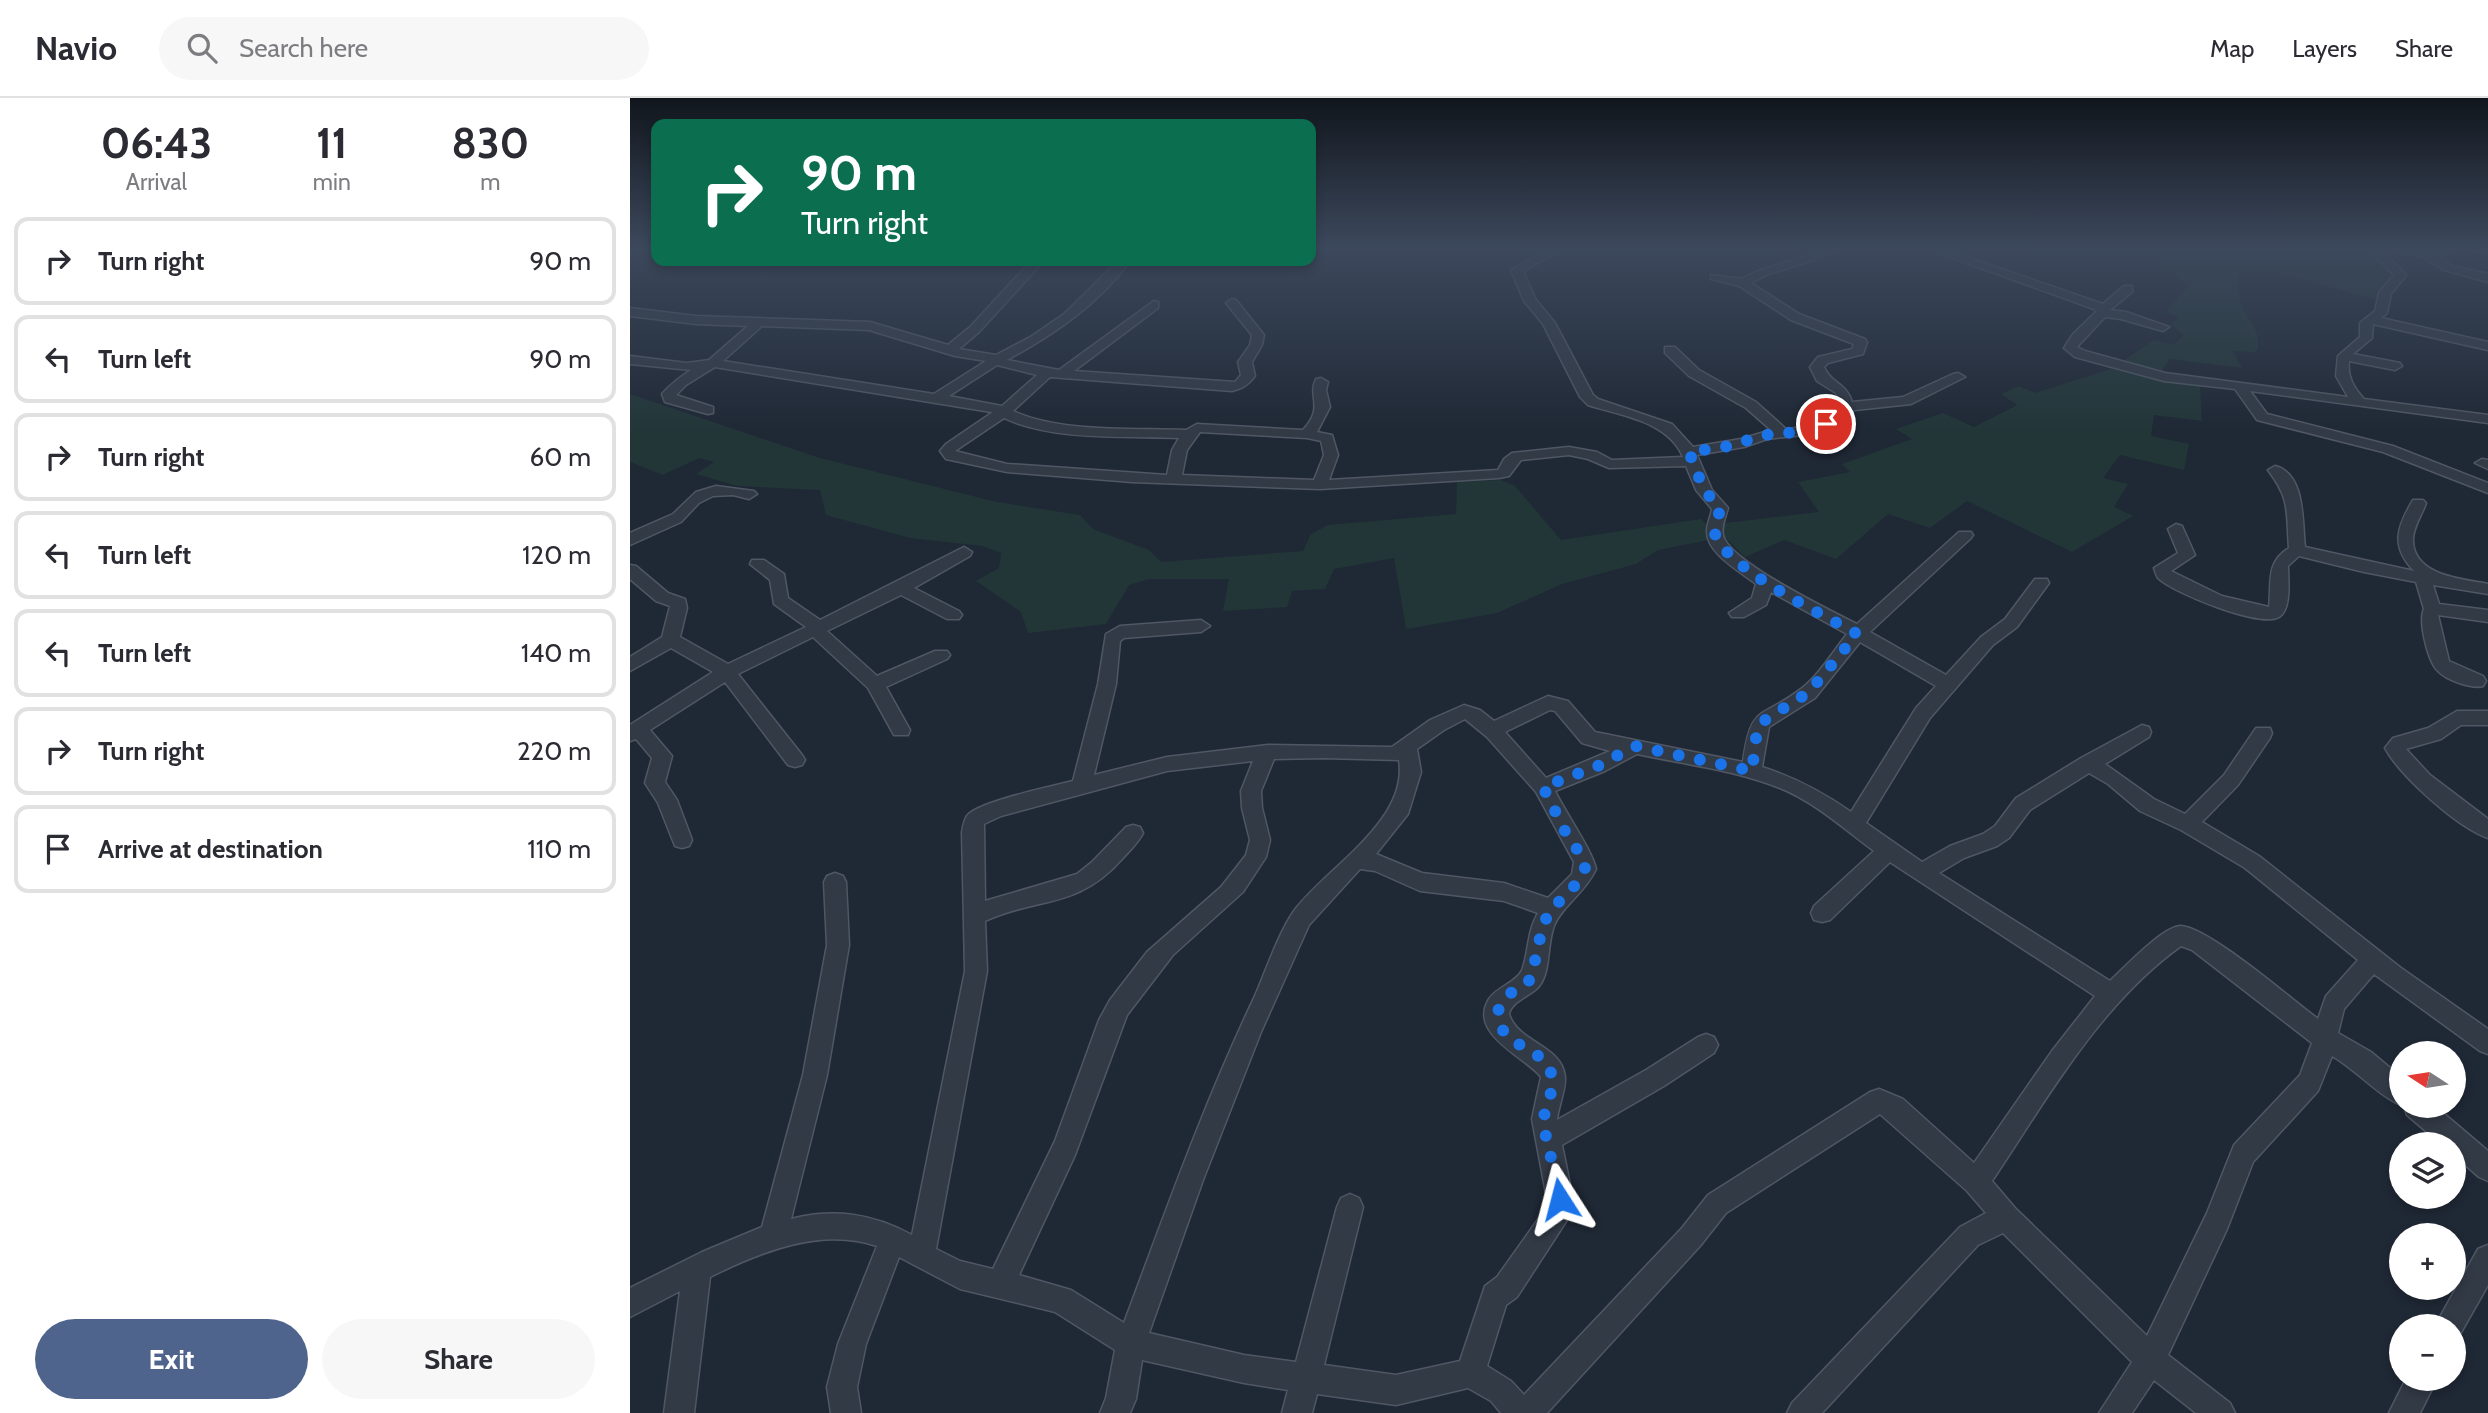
<!DOCTYPE html>
<meta charset="utf-8">
<style>
:root{--surface:#fff;--page:#f7f7f7;--text:#2b2b33;--muted:#7c7c81;--line:#e1e1e2;--accent:#4f648c}
body{margin:0;font-family:Cabin,sans-serif;background:var(--page);color:var(--text);height:100vh;display:flex;flex-direction:column;font-size:26px;white-space:nowrap}
*{box-sizing:border-box;margin:0}
p{font-size:23px;color:var(--muted)}
.icon{flex:none;width:38px;height:38px;fill:none;stroke:currentColor;stroke-width:2;stroke-linecap:round;stroke-linejoin:round}
.map{position:relative;flex:1;overflow:hidden}
.side{display:flex;flex-direction:column;background:var(--surface);width:630px}
.side>*{flex:none}
.hud{position:absolute;left:21px;top:21px;width:665px;height:147px;border-radius:14px;box-shadow:0 4px 10px #0003;background:#0b6e4f;color:#fff;overflow:hidden}
.needle{width:46px;rotate:282deg}
.tools{position:absolute;left:1759px;top:943px;display:grid;gap:14px}
.tools a{display:grid;place-items:center;width:77px;height:77px;border-radius:50%;background:var(--surface);box-shadow:0 4px 10px #0003;font-size:35px}
.pin{position:absolute;display:grid;place-items:center;width:60px;height:60px;color:#fff;margin:-30px;border:4px solid #fff;border-radius:50%;box-shadow:0 2px 7px #0007}
.me{position:absolute;width:77px;margin:-38px;rotate:351deg;stroke-linejoin:round;filter:drop-shadow(0 0 5px #0008)}
.turn{display:flex;align-items:center;gap:24px;height:147px;padding:0 35px;font-size:32px}
.turn .icon{width:91px;height:91px;stroke-width:2.5}
.turn b{display:block;font-size:49px;line-height:60px}
.eta{display:flex;justify-content:space-evenly;align-items:center;height:119px;text-align:center}
.eta b{font-size:42px;font-weight:700;line-height:49px}
.button{display:flex;gap:14px;margin-top:auto;padding:14px 35px}
.button a{flex:1;height:80px;border-radius:42px;background:var(--accent);color:#fff;font-size:28px;font-weight:700;line-height:80px;text-align:center}
.button a+a{background:var(--page);color:var(--text)}
ul{padding:0;list-style:none}
li{display:flex;align-items:center;gap:21px;height:88px;margin:0 14px 10px;padding:0 21px;border:4px solid var(--line);border-radius:14px}
li div{flex:1}
li b{display:block;font-size:26px}
li em{font-style:normal}
header{display:flex;align-items:center;gap:42px;box-sizing:border-box;height:98px;padding:0 35px;background:var(--surface);border-bottom:2px solid var(--line)}
header strong{font-size:33px}
nav{display:flex;gap:38px;margin-inline-start:auto;font-size:24px}
.search{width:490px;height:63px;background:var(--page);display:flex;align-items:center;gap:18px;box-sizing:border-box;padding:0 24px;border-radius:38px;color:var(--muted);font-size:26px}
main{display:flex;flex:1;min-height:0}
.map>svg:first-child{display:block}
</style>
<header>
<strong>Navio</strong>
<div class="search"><svg class="icon" aria-label="search" viewBox="0 0 24 24"><circle cx="10" cy="10" r="6"/><path d="M15 15l6 6"/></svg>Search here</div>
<nav><a>Map</a><a>Layers</a><a>Share</a></nav>
</header>
<main>
<section class="side">
<div class="eta">
<div><b>06:43</b><p>Arrival</p></div>
<div><b>11</b><p>min</p></div>
<div><b>830</b><p>m</p></div>
</div>
<ul>
<li><svg class="icon" aria-label="right" viewBox="0 0 24 24"><path d="M7 20v-9h11M14 6l5 5-5 5"/></svg><div><b>Turn right</b></div><em>90 m</em></li>
<li><svg class="icon" aria-label="left" viewBox="0 0 24 24"><path d="M17 20v-9H6M10 6l-5 5 5 5"/></svg><div><b>Turn left</b></div><em>90 m</em></li>
<li><svg class="icon" aria-label="right" viewBox="0 0 24 24"><path d="M7 20v-9h11M14 6l5 5-5 5"/></svg><div><b>Turn right</b></div><em>60 m</em></li>
<li><svg class="icon" aria-label="left" viewBox="0 0 24 24"><path d="M17 20v-9H6M10 6l-5 5 5 5"/></svg><div><b>Turn left</b></div><em>120 m</em></li>
<li><svg class="icon" aria-label="left" viewBox="0 0 24 24"><path d="M17 20v-9H6M10 6l-5 5 5 5"/></svg><div><b>Turn left</b></div><em>140 m</em></li>
<li><svg class="icon" aria-label="right" viewBox="0 0 24 24"><path d="M7 20v-9h11M14 6l5 5-5 5"/></svg><div><b>Turn right</b></div><em>220 m</em></li>
<li><svg class="icon" aria-label="arrive" viewBox="0 0 24 24"><path d="M6 21V4h12l-3 4 3 4H6"/></svg><div><b>Arrive at destination</b></div><em>110 m</em></li>
</ul>
<div class="button"><a>Exit</a><a>Share</a></div>
</section>
<div class="map">
<svg width="1858" height="1315" viewBox="0 0 1858 1315">
<rect width="100%" height="100%" fill="#1f2835"/>
<path fill="#223638" d="M1510,149H1737C1750,154 1759,168 1765,180L1754,187L1747,202L1634,171H1608C1608,182 1608,195 1611,205C1616,223 1630,227 1628,251L1624,254L1603,253L1612,270L1540,261L1530,276L1488,266L1524,242L1543,247L1554,237L1541,227L1549,219L1536,214L1558,188Z
M1481,271L1570,285L1572,323L1524,317L1521,338L1559,346L1554,372L1490,357L1473,380L1498,386L1484,409L1503,418L1442,454L1337,403L1300,430L1258,416L1206,461L1154,442L1115,459L1095,439L1087,426L1189,414L1168,384L1220,374L1212,366L1282,341L1266,331L1313,315L1344,329L1387,307L1371,296L1389,288L1405,295Z
M0,296L190,360L367,404L450,417L463,431L519,452L531,464L673,453L681,436L698,427L826,416L827,384L871,382L885,388L931,442L1071,421L1077,427L1084,441L1028,452L1006,466L932,486L867,515L776,531L764,460L704,471L695,491L662,493L657,509L593,513L599,481H519L499,487L476,526L398,535L391,514L346,483L369,470L371,455L353,448L280,440L196,417L190,392L107,388L66,376L84,364L69,360L33,377L0,364Z"/>
<g fill="none" stroke-linecap="round" stroke-linejoin="round">
<defs>
<path id="minor" d="M0,149H14L0,156Z
M923,149H937L893,173L906,202L925,225L963,297L968,301L1042,326L1063,349L1111,341L1141,332L1116,310L1059,278L1035,255V249H1045L1069,272L1126,304L1156,331L1176,329L1192,323L1210,309L1206,295L1187,283L1180,269L1188,259L1222,251L1224,246L1161,222L1109,188L1081,181V177L1111,181L1128,173L1203,149H1218L1217,151L1136,177L1121,185L1169,216L1235,241L1237,244L1233,256L1198,265L1194,269C1201,286 1216,284 1222,304L1273,299L1323,276L1328,275L1335,279L1281,306L1225,312L1214,317L1202,329L1183,336L1137,341L1114,349L1067,357L1082,392L1098,410C1096,418 1091,428 1093,437C1098,463 1201,513 1227,526L1329,434H1341L1343,437L1341,440L1240,534L1316,577L1351,539L1375,521L1405,481H1417L1419,485L1387,529L1363,547L1300,620L1236,725L1292,764L1320,748L1353,736L1365,728L1386,700L1451,660L1512,627L1519,629L1521,634L1519,639L1475,666L1524,701L1555,716L1594,677L1626,630H1640L1642,635L1640,640L1608,687L1572,724L1629,758L1771,870L1858,931V956L1850,953L1744,876L1714,911L1708,935L1741,954L1771,979V1007C1749,998 1725,971 1702,958L1688,993L1623,1064L1597,1131L1538,1257L1600,1305L1605,1315H1566L1524,1282L1502,1315H1469L1502,1264L1373,1135L1348,1147L1192,1315H1157L1162,1305L1330,1129L1356,1115L1337,1093L1250,1016L1096,1115L1070,1148L917,1315H871L861,1303L838,1290L766,1307L687,1296L682,1315H652L658,1292L614,1285L512,1262L506,1301L500,1315H470L476,1300L485,1252L425,1214L330,1191L269,1159L236,1246L227,1289L231,1315H201L197,1289L208,1246L247,1148C191,1129 130,1154 80,1179L64,1315H34L50,1193L0,1219V1190L72,1154L132,1129L173,977L197,847L194,784L197,778L205,775L213,778L216,784L219,847L197,977L161,1121C205,1110 243,1116 282,1137L335,873L332,734C333,729 334,722 337,718C346,704 424,688 443,683L468,586L476,536L490,528L571,522L580,528L571,534L494,540L490,543L486,586L464,677L537,659L638,647L762,649L800,622L834,607L850,612L864,623L918,598L938,603L965,634L1113,664C1121,605 1130,622 1171,591C1188,578 1203,554 1217,536L1141,494L1136,507L1114,519H1102L1099,515L1122,500L1126,486C1111,474 1076,455 1077,433C1077,425 1081,418 1082,411L1066,392L1056,368L979,370L958,361L939,357L891,362L879,378L869,380L690,391L502,384L377,374L316,361L310,353L316,346L363,314H361L85,269L56,287L46,297L83,309V315L78,316L35,304L32,296C41,286 50,279 61,272L0,266V258L57,265L79,262L118,228L66,226L0,218V210L66,218L240,224L318,247L340,229L401,163H414L349,234L329,251L366,257L402,238L434,216L488,163H500C469,206 423,237 377,262L429,272L524,203L528,204V210L444,273L605,284L611,277L608,264L620,247L622,237L596,205L602,201L606,202L634,237L632,247L622,264L625,278C618,287 613,290 602,293L420,279L383,313C430,335 503,330 556,332L567,326L673,332C695,308 677,300 686,281L691,280L698,284L696,292L700,309L687,334L702,337L708,357L699,382L868,372L874,361L882,355L939,349L967,354L982,362L1053,359C1038,323 992,318 958,307L950,299L913,226L894,203L881,172ZM132,228L239,232L325,258L356,263L304,296L93,263ZM367,267L407,277L372,308L319,298ZM374,320C423,343 495,338 549,340L542,352L537,377L377,366L325,353ZM570,334L677,340L691,343L694,357L684,382L552,377L557,352ZM1230,544L1306,588L1286,610L1221,714C1192,694 1166,680 1132,669L1139,629L1185,600ZM920,612L925,613L952,645L980,653L916,680L875,634ZM835,621L857,639L906,694L944,764L942,776L918,800L874,785L792,775L746,756L778,716L791,674L787,651L814,632ZM1007,656C1054,666 1105,672 1150,690C1185,704 1214,731 1244,753L1184,808L1181,815L1184,822L1192,824L1200,822L1260,764L1465,898L1422,953L1344,1065L1273,1001L1249,991L1240,994L1078,1097L1052,1130L894,1297L881,1283L857,1268L876,1207L887,1199L939,1119L943,1101L932,1047L1034,988L1084,955L1088,947L1084,939L1076,936L1068,939L1016,972L927,1022C928,1009 936,992 935,979C932,947 888,945 879,916C882,902 902,898 910,887C921,871 917,846 924,828C931,809 955,795 966,771C963,754 934,712 925,693L975,673ZM693,660L769,662C779,723 696,770 664,813C649,834 635,875 624,900C574,1005 535,1115 494,1225L441,1192L389,1177L445,1057L497,917L543,857L613,794L636,759L640,742L632,710L631,693L644,661ZM623,663L611,693L612,710L620,742L616,757L591,789L517,854L480,902L469,922L425,1043L363,1171L330,1163L306,1151L357,873L355,823C410,798 447,812 493,760C500,752 508,745 513,735L510,729L503,727L496,729L462,764L447,776L355,803L354,726L371,718L537,673ZM1459,675L1478,686L1510,713L1551,732L1615,770L1728,862L1696,898L1688,921C1662,902 1580,830 1551,828C1533,828 1494,870 1480,883L1309,775L1334,760L1367,748L1379,740L1400,712ZM730,771L745,773L790,793L874,803L908,815C897,833 899,854 892,872C887,884 867,889 859,901C837,936 897,960 911,979L902,1021L917,1101L914,1113L867,1179L855,1188L830,1263L766,1277L694,1267L733,1109L729,1100L720,1096L711,1100L707,1109L666,1264L614,1257L519,1235L573,1082L631,934L679,827ZM1551,848L1562,852L1682,945L1670,977L1604,1047L1577,1115L1517,1238L1385,1110L1362,1083C1417,1001 1469,907 1551,848Z
M1292,149H1308L1473,206L1494,188H1502V194L1480,212L1496,214L1539,229L1533,233L1491,221L1475,219L1447,249L1455,253L1535,275L1718,299L1706,278L1708,258L1730,239V225L1745,213L1749,195L1764,177L1736,149L1794,152L1858,149V155L1833,153L1805,157L1822,168L1858,176V184L1814,172L1791,158L1752,153L1776,177L1761,196L1757,215L1751,220L1858,244V252L1743,226L1742,240L1723,256L1770,265L1772,268L1765,272L1719,263C1717,279 1724,290 1734,301L1858,317V325L1620,293L1637,316L1763,348L1858,385V395L1753,354L1627,322L1605,291L1534,283L1445,259L1434,250L1443,236L1466,214L1464,211Z
M1852,361L1858,362V371L1845,365Z
M1645,368C1676,376 1672,424 1675,449L1784,473C1760,448 1767,429 1783,402H1793L1796,405C1792,417 1783,429 1783,442C1783,478 1833,481 1858,486V496L1803,487L1809,506L1858,512V524L1808,517L1819,563L1853,578L1856,583L1853,588C1842,591 1816,582 1808,573C1798,564 1788,523 1794,511L1786,484L1734,474L1669,458L1658,468C1658,481 1662,511 1649,519C1631,530 1543,495 1528,480C1526,477 1525,473 1524,470L1548,455L1538,431L1546,426L1552,428L1565,457L1541,473L1592,498L1639,509C1642,484 1635,465 1659,450C1656,414 1661,402 1638,372Z
M86,388L124,393L127,396L119,401L103,397L83,398L69,405L51,424L0,447V435L43,416L66,394Z
M334,449L342,454L340,458L284,490L329,513L332,517L329,521H317L271,497L197,533L247,578L305,553H317L320,557L317,561L256,589L280,632L278,637H264L238,590L183,539L108,576L172,657L175,662L172,667L165,669L158,667L95,584L20,632L42,658L35,684L47,702L62,742L59,748L52,750L45,748L28,705L15,685L22,660L6,641L0,643V627L83,574L41,550L0,573V559L32,539L40,508L26,503L0,481V467L6,468L38,495L55,501L57,510L50,539L98,566L176,529L144,506L140,482L120,466L122,462H134L154,476L158,500L190,522Z
M1827,613H1858V627H1831L1811,641L1776,651L1800,677L1858,721V740C1828,730 1770,678 1755,650L1763,640L1798,630Z
M1774,1008H1805L1858,1053V1083L1849,1079L1824,1057V1046H1811L1777,1017Z
M1858,1147V1187L1829,1238L1824,1240V1228H1805L1848,1151Z
M1776,1281H1807L1790,1315H1759Z"/>
</defs>
<use href="#minor" stroke="#505764" stroke-width="3"/>
<use href="#minor" fill="#323a46" fill-rule="evenodd"/>
</g>
<linearGradient id="sky" x2="0" y2="1"><stop stop-color="#11161d"/><stop offset="0.45" stop-color="#3c485c"/><stop offset="1" stop-color="#3c485c" stop-opacity="0"/></linearGradient>
<rect width="1858" height="333" fill="url(#sky)"/>
<g fill="none" stroke-linecap="round" stroke-linejoin="round">
<path stroke="#1a73e8" stroke-width="12" stroke-dasharray="0 21.6" d="M930,1101C928,1075 915,1049 914,1022C914,1006 927,991 921,975C914,950 877,950 869,924C863,902 885,893 901,881L913,826L922,811L950,782L955,771L954,762L935,733L913,689L968,668L1005,648L1122,673L1127,632L1132,624L1179,594L1227,536C1193,516 1098,472 1085,436L1090,410L1074,392L1059,354L1099,348L1135,337L1178,333L1196,326"/>
</g>
</svg>
<div class="tools">
<a><svg class="needle" viewBox="-14 -14 28 28"><path d="M0-13l5 13h-10z" fill="#e53935"/><path d="M0 13l5-13h-10z" fill="#7c7c81"/></svg></a>
<a><svg class="icon" aria-label="layers" viewBox="0 0 24 24"><path d="M12 4l9 5-9 5-9-5zM3 14l9 5 9-5"/></svg></a>
<a>+</a>
<a>−</a>
</div>
<div class="pin" style="left:1196px;top:326px;background:#d93025"><svg class="icon" aria-label="arrive" viewBox="0 0 24 24"><path d="M6 21V4h12l-3 4 3 4H6"/></svg></div>
<svg class="me" style="left:930px;top:1101px" viewBox="-20 -20 40 40"><path d="M0-17L14 15 0 8-14 15z" fill="#1a73e8" stroke="#fff" stroke-width="4"/></svg>
<div class="hud">
<div class="turn"><svg class="icon" aria-label="right" viewBox="0 0 24 24"><path d="M7 20v-9h11M14 6l5 5-5 5"/></svg><div><b>90 m</b>Turn right</div></div>
</div>
</div>
</main>
